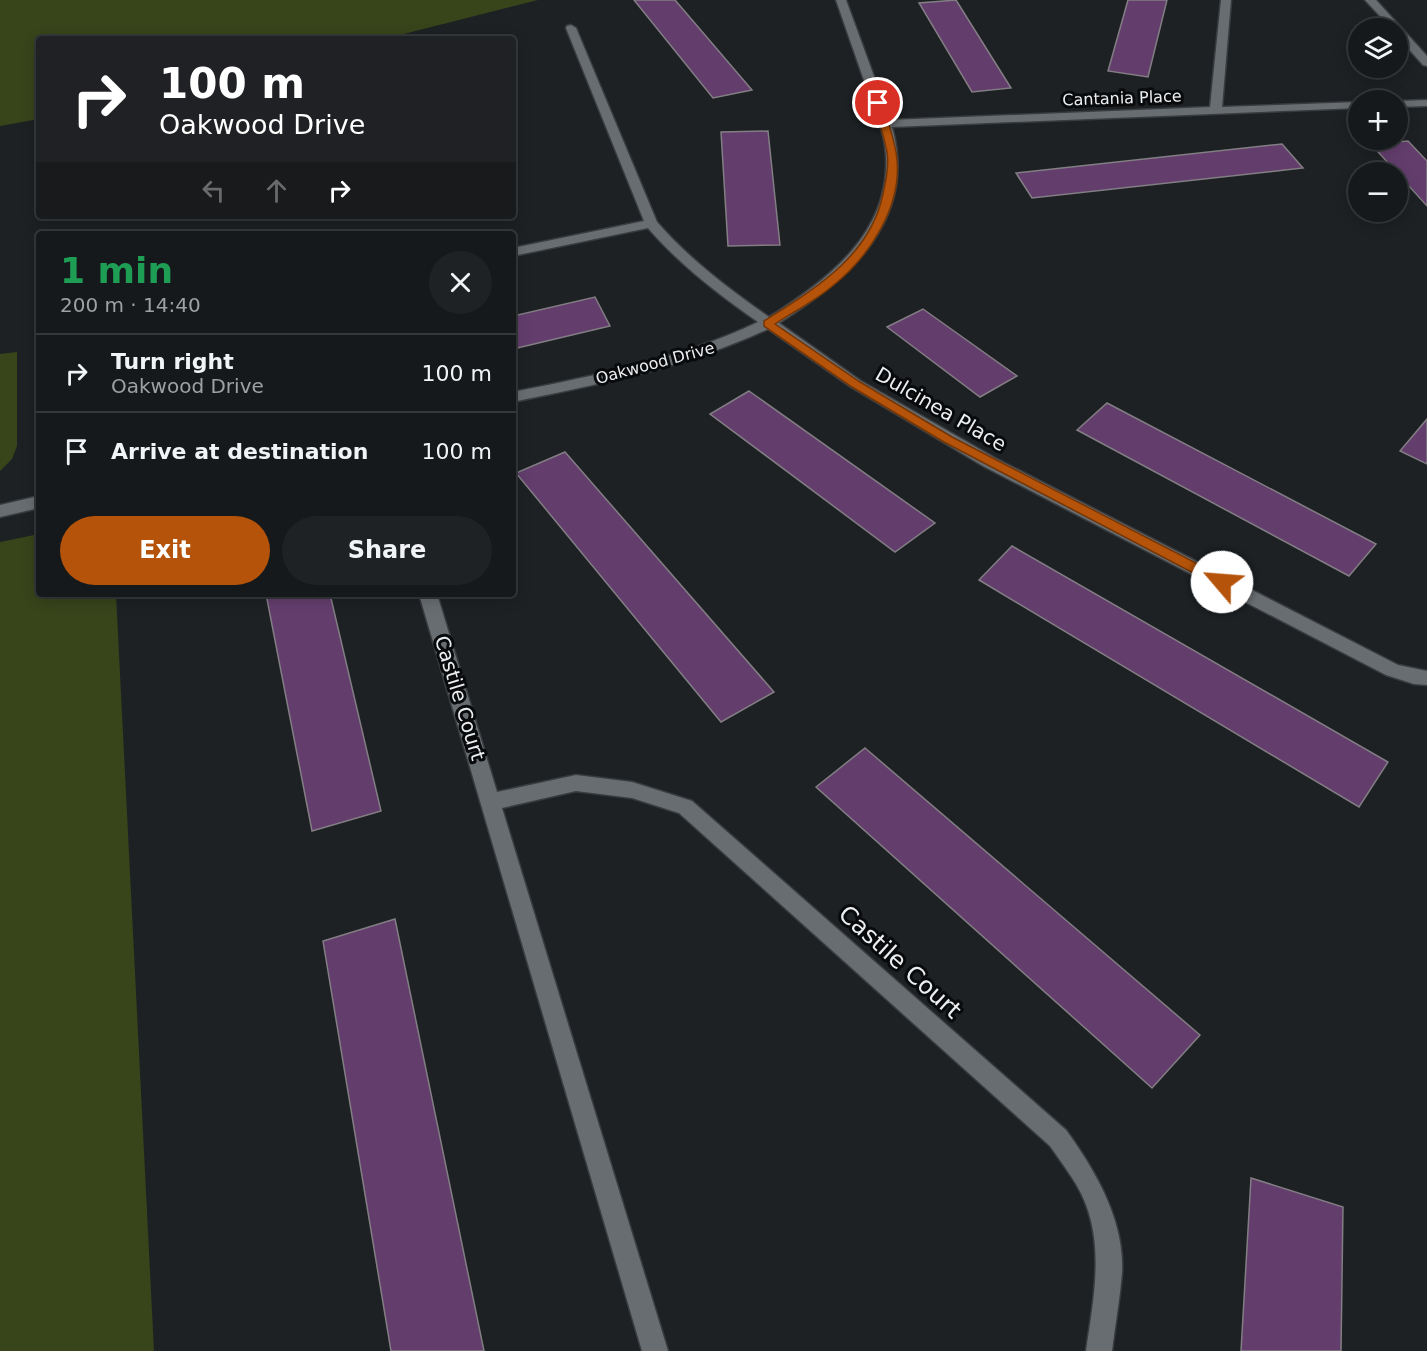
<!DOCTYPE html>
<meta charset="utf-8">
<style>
:root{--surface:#16191b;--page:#1f2224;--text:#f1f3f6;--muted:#9ea0a3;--line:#35383a;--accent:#b45309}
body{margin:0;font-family:"DejaVu Sans",sans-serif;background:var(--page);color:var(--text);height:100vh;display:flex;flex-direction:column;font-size:22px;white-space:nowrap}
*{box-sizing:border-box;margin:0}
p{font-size:20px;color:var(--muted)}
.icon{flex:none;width:33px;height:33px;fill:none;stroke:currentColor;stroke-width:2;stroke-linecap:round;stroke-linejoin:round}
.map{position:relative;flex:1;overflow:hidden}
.panel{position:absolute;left:36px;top:231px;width:480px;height:366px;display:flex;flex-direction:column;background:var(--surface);border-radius:6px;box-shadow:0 3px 15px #0003,0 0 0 2px var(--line)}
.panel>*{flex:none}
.top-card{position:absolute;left:36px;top:36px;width:480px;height:183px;border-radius:6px;box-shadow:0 3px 15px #0003,0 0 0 2px var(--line);background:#202124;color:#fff;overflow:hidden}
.buttons{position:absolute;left:1348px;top:18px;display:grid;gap:12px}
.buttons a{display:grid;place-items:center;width:60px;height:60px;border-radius:50%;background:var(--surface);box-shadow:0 3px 15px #0003,0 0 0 2px var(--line);font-size:30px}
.pin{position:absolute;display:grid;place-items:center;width:51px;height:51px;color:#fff;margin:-26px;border:3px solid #fff;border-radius:50%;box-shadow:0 2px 6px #0007}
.me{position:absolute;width:66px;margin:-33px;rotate:297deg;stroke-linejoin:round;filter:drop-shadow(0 0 4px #0008)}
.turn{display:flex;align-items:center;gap:21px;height:126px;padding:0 24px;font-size:27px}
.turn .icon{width:78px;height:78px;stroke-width:2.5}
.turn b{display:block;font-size:42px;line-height:51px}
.lanes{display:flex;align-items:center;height:57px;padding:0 24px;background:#0003;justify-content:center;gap:30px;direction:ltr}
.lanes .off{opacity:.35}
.round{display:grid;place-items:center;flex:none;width:63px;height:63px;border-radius:32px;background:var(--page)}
.summary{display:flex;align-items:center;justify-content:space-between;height:102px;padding:0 24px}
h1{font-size:36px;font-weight:800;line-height:45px;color:#1e9e55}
.button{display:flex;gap:12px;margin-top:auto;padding:12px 24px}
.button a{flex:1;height:69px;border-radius:36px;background:var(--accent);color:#fff;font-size:24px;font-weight:800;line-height:69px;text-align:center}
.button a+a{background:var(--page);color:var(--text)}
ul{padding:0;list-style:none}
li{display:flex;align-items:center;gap:18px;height:78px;padding:0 24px;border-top:2px solid var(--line)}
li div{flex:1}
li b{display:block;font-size:22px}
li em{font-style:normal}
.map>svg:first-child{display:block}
</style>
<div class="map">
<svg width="1427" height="1351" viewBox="0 0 1427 1351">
<rect width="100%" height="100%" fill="#1d2124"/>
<path fill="#38441a" d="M0,0H538L384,39H39V119L0,126Z
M17,352V446L12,459L0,471V354Z
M39,534V594H116L154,1351H0V542Z"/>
<path fill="#633e6d" stroke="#827e83" stroke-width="1.5" d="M634,0H675L752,90L713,98Z
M956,0L1011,88L972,92L919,3Z
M1128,0H1167L1148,77L1108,71Z
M768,131L780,245L728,246L721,132Z
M1408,141L1427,161V206L1371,144Z
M1282,144L1303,168L1032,198L1016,173Z
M595,297L610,326L513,349V316Z
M923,309L1017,376L980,397L887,327Z
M749,391L935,523L895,552L710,414Z
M1107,403L1376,544L1349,576L1077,430Z
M1427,419V464L1400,451Z
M565,452L774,692L721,722L516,473Z
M1012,546L1388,762L1359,807L979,580Z
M266,594H330L381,811L312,831Z
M865,748L1200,1035L1152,1088L816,787Z
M395,919L484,1351H391L323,941Z
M1251,1178L1343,1207L1341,1351H1241Z"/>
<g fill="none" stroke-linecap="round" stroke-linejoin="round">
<defs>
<path id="street" d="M836,0H846L890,120L1210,107L1221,0H1231L1222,107L1359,102V108L892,127C918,220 849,279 779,323L861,381L995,458L1398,665L1427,671V685L1414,684L1386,675L983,466L851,387L768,329C687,367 600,384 513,402V392C597,375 680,359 758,322C719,295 679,264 648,228L513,256V248L644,221L566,28L567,26L571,25L576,28L657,222C689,259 729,289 769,317C828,280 890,233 886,156C885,132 874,109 866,86C856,57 846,29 836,0Z
M1365,0H1376L1427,56V66L1423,65L1398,37V28H1391Z
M1427,100V106L1398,107V101Z
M39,496V508L0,517V505Z
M419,594H437L497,792L576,775L632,782L692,801L1066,1130C1095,1170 1125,1221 1122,1273C1120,1299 1115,1325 1112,1351H1086C1094,1295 1107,1236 1076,1184C1068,1171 1059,1159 1050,1146L679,813L632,798L576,791L502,808L668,1351H642Z"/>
</defs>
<use href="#street" stroke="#393c3f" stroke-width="3"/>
<use href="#street" fill="#686d71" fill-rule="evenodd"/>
</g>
<path fill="#b45309" stroke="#753606" stroke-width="1.5" d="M878,100L883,103C887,119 893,136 896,152C905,204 869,258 830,288C813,302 793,312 775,324L860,382L952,437L1227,579L1229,582L1227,586H1218L944,442L852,387L764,326V321C814,289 870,257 883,194C886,180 889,166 887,152C884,136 878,119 874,103Z"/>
<g text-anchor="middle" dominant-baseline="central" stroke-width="6" stroke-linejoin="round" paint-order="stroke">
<g font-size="16" fill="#eceff1" stroke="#090a0c">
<text transform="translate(1122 98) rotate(-2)">Cantania Place</text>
<text transform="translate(655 363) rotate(-15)">Oakwood Drive</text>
</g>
<g font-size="20" fill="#eceff1" stroke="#090a0c">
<text transform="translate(941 409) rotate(30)">Dulcinea Place</text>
<text transform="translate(460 698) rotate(73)">Castile Court</text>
</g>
<g font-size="24" fill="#eceff1" stroke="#090a0c">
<text transform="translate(900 962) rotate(42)">Castile Court</text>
</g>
</g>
</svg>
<div class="buttons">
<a><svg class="icon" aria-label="layers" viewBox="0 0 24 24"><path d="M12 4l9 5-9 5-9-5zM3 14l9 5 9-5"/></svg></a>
<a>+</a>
<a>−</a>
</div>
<div class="pin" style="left:878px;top:103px;background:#d93025"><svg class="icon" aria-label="arrive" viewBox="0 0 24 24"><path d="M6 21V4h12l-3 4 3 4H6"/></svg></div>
<svg class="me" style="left:1222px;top:582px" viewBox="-20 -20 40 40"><circle r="19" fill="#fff"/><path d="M0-13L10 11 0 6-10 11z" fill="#b45309"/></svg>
<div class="top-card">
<div class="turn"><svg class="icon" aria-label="right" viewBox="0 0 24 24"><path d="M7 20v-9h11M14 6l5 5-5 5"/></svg><div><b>100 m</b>Oakwood Drive</div></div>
<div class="lanes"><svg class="icon off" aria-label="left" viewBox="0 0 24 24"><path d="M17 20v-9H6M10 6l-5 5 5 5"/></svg><svg class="icon off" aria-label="ahead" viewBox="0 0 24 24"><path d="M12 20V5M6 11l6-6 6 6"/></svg><svg class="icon" aria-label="right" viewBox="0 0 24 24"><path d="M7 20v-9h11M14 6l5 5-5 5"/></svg></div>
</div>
<section class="panel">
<div class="summary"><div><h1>1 min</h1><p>200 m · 14:40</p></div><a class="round"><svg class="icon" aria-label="close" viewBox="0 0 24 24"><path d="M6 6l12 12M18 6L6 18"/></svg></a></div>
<ul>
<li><svg class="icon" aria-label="right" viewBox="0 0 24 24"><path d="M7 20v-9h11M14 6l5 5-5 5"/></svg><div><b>Turn right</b><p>Oakwood Drive</p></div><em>100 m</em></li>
<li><svg class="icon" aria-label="arrive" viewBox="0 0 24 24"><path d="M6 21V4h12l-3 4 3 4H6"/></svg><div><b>Arrive at destination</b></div><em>100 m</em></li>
</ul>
<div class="button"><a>Exit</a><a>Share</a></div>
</section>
</div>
